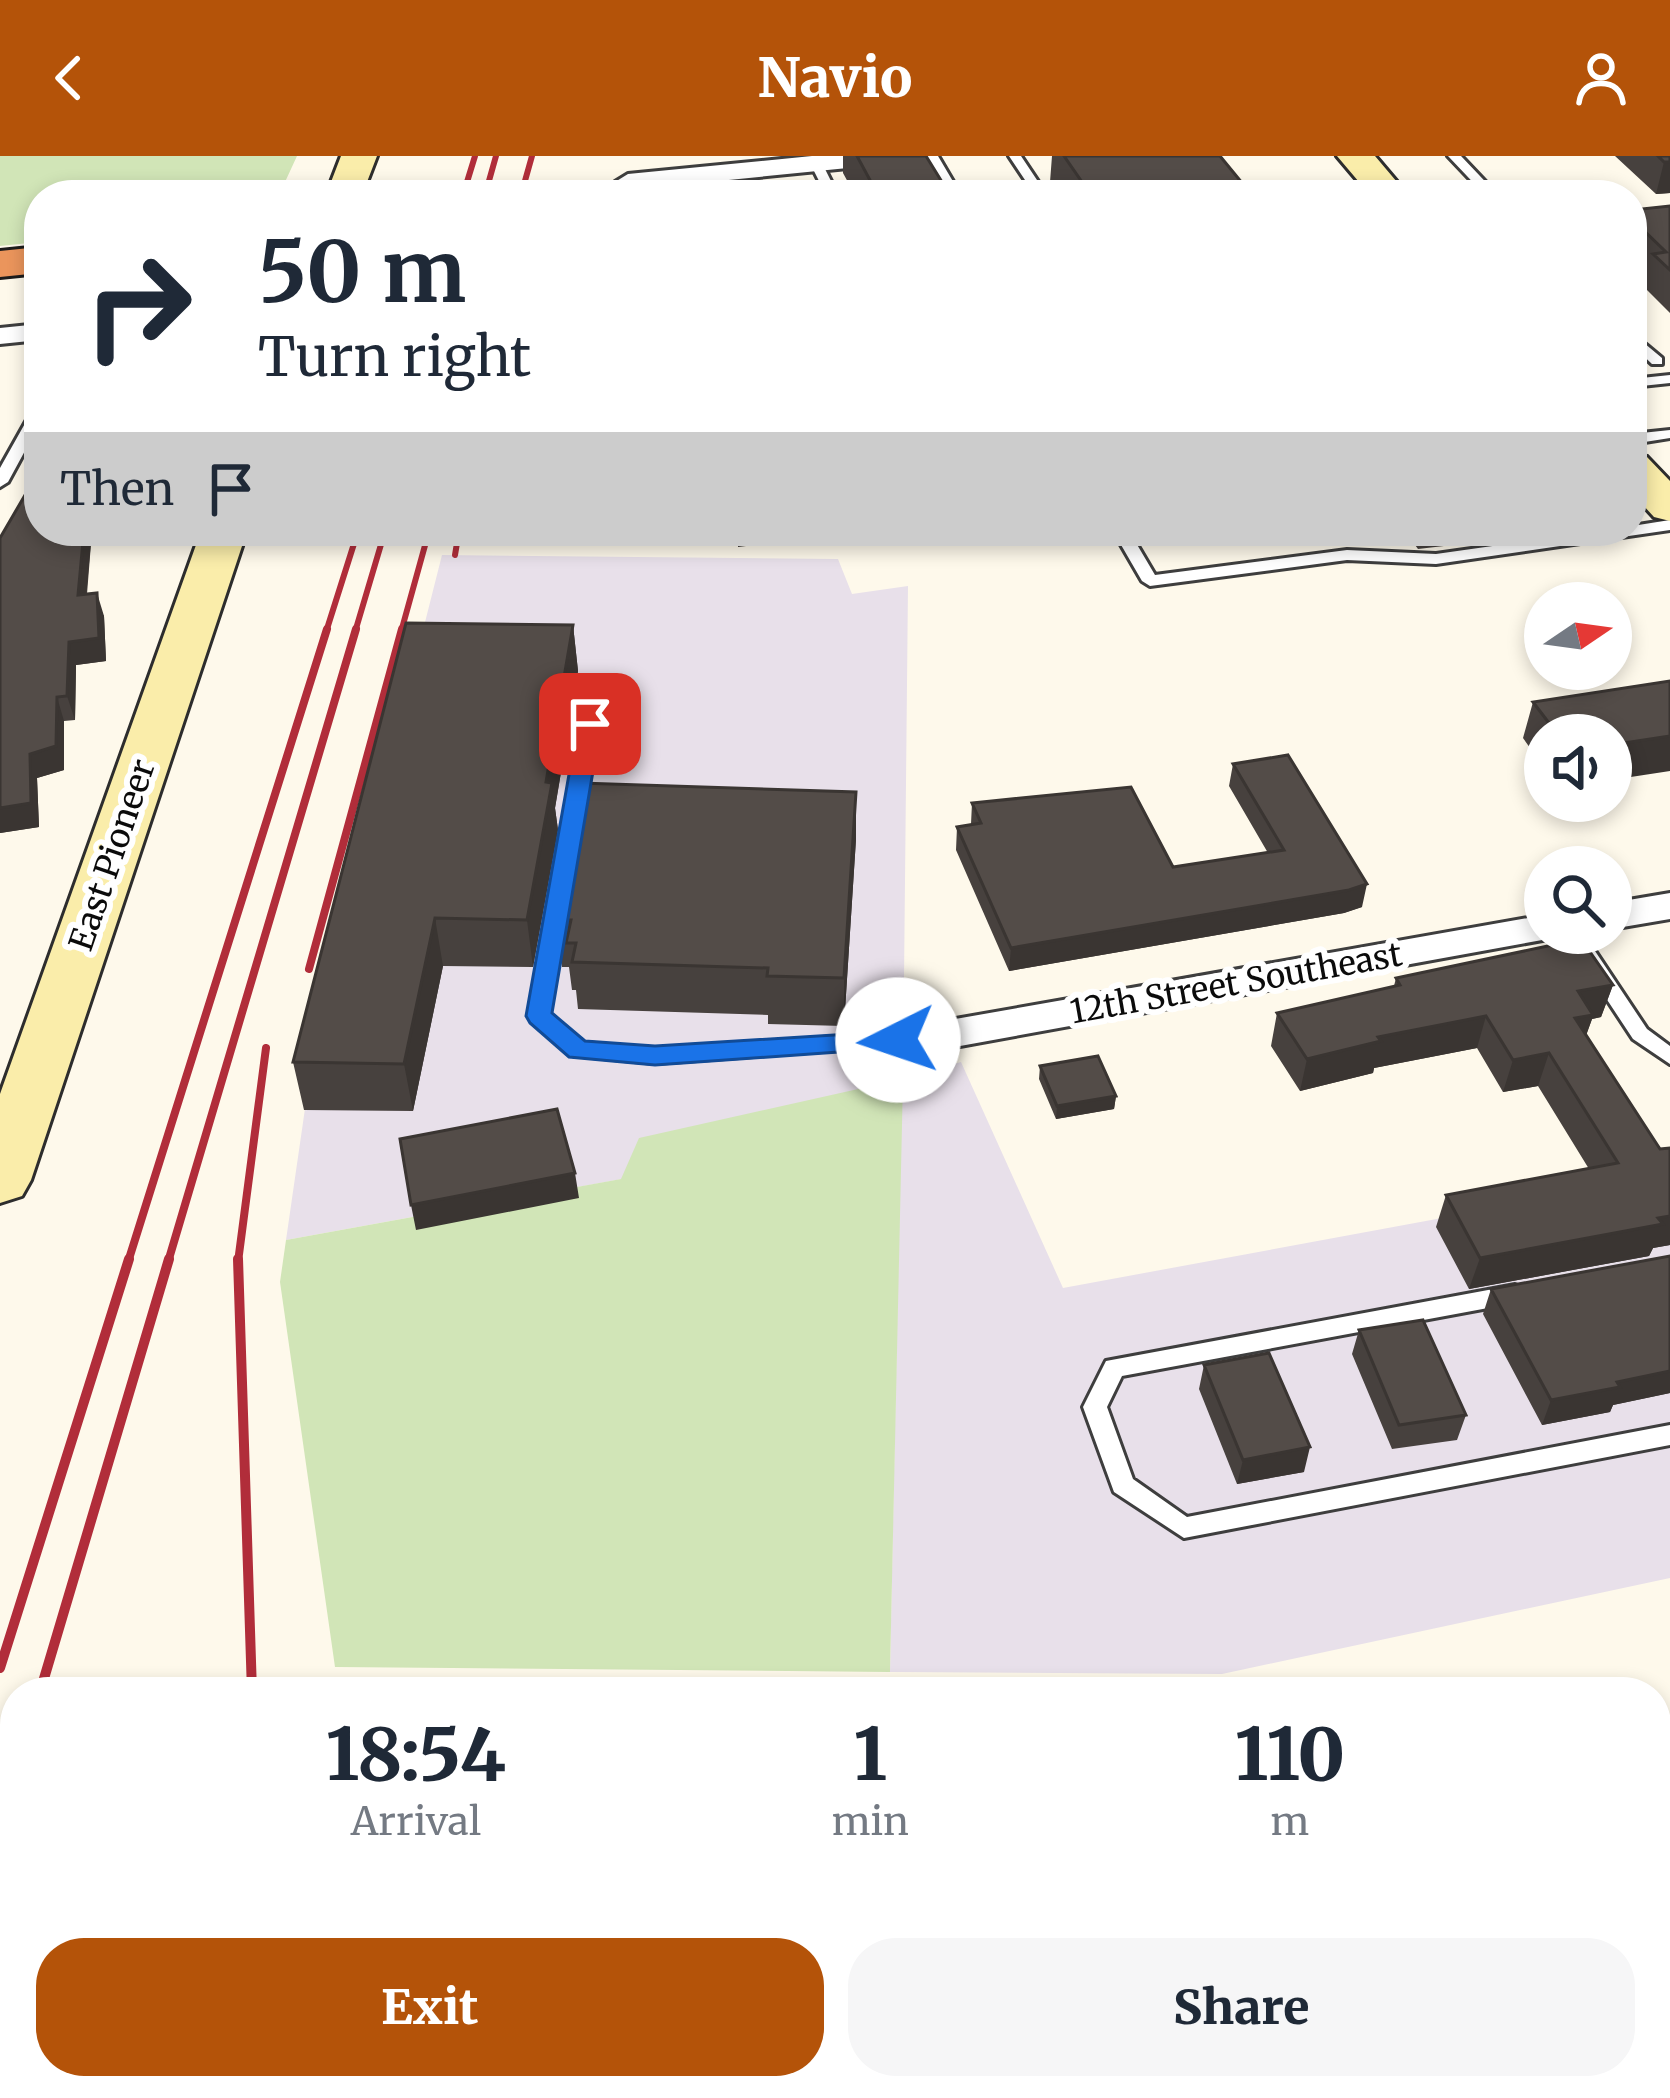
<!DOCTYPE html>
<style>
:root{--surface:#fff;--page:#f6f6f7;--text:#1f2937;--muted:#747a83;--accent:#b45309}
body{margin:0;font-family:Merriweather,serif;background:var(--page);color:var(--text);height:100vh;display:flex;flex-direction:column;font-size:45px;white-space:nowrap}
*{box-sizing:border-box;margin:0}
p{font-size:39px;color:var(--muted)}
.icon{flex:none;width:66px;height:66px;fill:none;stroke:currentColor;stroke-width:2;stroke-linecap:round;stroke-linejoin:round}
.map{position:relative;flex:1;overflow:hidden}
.side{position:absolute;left:0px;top:1521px;width:1671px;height:423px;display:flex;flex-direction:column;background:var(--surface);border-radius:48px 48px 0 0;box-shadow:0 6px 18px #0003}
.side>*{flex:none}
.banner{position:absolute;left:24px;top:24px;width:1623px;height:366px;border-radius:48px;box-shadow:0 6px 18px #0003;background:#fff;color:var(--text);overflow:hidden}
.needle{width:78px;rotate:77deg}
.fabs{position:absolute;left:1524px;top:426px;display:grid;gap:24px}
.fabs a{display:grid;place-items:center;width:108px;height:108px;border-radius:50%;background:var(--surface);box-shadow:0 6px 18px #0003;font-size:60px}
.pin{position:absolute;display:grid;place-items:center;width:102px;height:102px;color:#fff;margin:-51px;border-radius:24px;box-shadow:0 6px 18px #0006}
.me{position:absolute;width:132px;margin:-66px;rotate:266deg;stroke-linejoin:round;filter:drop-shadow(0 0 9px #0008)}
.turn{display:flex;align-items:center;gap:42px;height:252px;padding:0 36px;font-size:54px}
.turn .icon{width:156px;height:156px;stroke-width:2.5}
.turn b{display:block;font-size:84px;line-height:102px}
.then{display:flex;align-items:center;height:114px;padding:0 36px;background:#0003;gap:24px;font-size:45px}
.eta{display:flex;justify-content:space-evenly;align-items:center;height:204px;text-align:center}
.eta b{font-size:72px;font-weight:800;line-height:84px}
.action{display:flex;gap:24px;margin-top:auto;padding:24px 36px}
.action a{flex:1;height:138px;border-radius:48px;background:var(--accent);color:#fff;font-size:48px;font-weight:800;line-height:138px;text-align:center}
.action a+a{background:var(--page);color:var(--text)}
header{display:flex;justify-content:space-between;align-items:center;height:156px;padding:0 36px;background:var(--accent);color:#fff;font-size:54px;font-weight:800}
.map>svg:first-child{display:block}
</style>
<header><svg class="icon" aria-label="back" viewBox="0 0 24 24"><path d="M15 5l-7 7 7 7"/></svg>Navio<svg class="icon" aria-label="person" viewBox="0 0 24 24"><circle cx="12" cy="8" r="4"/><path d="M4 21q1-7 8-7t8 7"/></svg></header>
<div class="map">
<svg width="1670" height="1942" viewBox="0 0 1670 1942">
<rect width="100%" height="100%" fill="#fef9eb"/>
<path fill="#e8e0ea" d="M442,399L838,403L852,438L908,430L903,922L961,906L1063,1132L1670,1020V1422L1222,1518L890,1516L902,923L622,1023L286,1084L309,925Z"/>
<path fill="#d1e5b7" d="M0,0H297L279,39H39V86L0,90Z
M903,923L890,1516L335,1511L280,1126L286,1084L621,1023L639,982Z"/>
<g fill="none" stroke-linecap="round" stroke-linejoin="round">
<defs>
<path id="lane" d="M926,0H938L961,39H949Z
M1009,0H1021L1047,39H1035Z
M1448,0H1461L1498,39H1485Z
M816,3L822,7L838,39H826L810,7Z
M717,14L727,17L724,39H712Z
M1632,177L1662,202V208H1652L1632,189Z
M1670,219V227L1632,231V223Z
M39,251V269L8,326L0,331V312L32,255Z
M1670,274V282L1632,288V278Z
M1670,364V374L1436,408L1347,404L1150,430L1142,425L1113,375H1129L1155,419L1347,394L1436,398L1598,375H1632V370Z
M590,563L599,568L549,858L584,887L655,893L927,875L934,877L937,882L934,887L655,907L572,899L532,865L529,860L581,568Z
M1563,777H1583L1647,873L1670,890V908L1633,883Z
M1515,1129L1523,1132L1526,1138L1523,1144L1515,1147L1122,1220L1107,1251L1133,1323L1187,1361L1670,1269V1289L1184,1382L1114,1336L1083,1251L1106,1205Z
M1670,1740V1766L1656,1769V1743Z"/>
<path id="street" d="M812,0H901L888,8L628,34L615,26L628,18Z
M39,168V184L0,188V172Z
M1670,737V763L1611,773V747Z
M1545,759V777H1561L1559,781L927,896L913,892L907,882L913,872L927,868Z"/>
<path id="secondary" d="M341,0H377L362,39H326Z
M1337,0H1375L1408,39H1370Z
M1632,297L1647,301L1670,325V365L1654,361L1632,337Z
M201,375H247L31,1024L22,1040L0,1047V938Z"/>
<path id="highway" d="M39,91V117L0,121V95Z"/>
</defs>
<use href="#lane" stroke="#3e3e3e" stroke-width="6"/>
<use href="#street" stroke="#3e3e3e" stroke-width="6"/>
<use href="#secondary" stroke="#2d2d2d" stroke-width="6"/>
<use href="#highway" stroke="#1c1c1c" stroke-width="6"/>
<use href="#lane" fill="#fff" fill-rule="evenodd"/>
<use href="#street" fill="#fff" fill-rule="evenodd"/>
<use href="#secondary" fill="#faedaa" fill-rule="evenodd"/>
<use href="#highway" fill="#eb955c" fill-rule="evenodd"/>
<path stroke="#b12d3a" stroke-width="6" d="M463,39L475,0
M485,39L496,0
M521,39L532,0
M455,399L459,375
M326,476L358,375
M355,476L385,375
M401,476L429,375"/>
<path stroke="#b12d3a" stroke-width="8" d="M309,813L402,473
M128,1106L327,473
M168,1106L356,473
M238,1106L266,892"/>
<path stroke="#b12d3a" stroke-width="10" d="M238,1103L252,1536
M0,1512L129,1103
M40,1536L169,1103
M0,1670L15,1620
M197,1942L199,1929"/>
</g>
<path fill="#47413e" d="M843,0H926L950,39H855L843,17Z
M1052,0H1220L1252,39H1059L1050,26Z
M1615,0H1670V37L1656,38Z
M1670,50V157L1644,131L1647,120L1632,105V54Z
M92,375L87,438L104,460L106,505L76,509L75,564L64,565V614L37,622L39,671L0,677V382Z
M1405,375H1541L1540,379L1418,393Z
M573,469L578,515L555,652L558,674L533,811L443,810L413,955L304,954L293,906Z
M1533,546L1611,579H1545V613L1523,582Z
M1233,608L1362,751L1344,757L1009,815L956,694L957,671L971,668L972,647L1173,711L1268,697L1229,630Z
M856,683L844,870L768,868V859L578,853L576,834H572L569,811H562L556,764Z
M1396,822L1613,829L1601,861L1592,863L1586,879L1660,993L1670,992V1089L1653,1092L1649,1100L1469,1133L1436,1071L1446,1039L1589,1013L1538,930L1503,936L1477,892L1374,912L1373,917L1300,935L1271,890L1277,857L1394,830Z
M1040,910L1116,940L1114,953L1056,963L1039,923Z
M1670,1100V1237L1613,1249L1610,1256L1542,1269L1483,1158L1491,1133Z
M1359,1174L1466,1259L1457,1284L1392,1293L1352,1198Z
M1204,1209L1304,1316L1237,1328L1199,1233Z"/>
<path fill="#3a3532" d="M1664,6H1670V37L1656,38Z
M84,375H92L84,463L78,439Z
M738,375H864L738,391Z
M97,437L104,460L106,505L76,509L75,564L67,540L69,486Z
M573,469L578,515L555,652L558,674L533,811L527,764L546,626Z
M57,541L64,565V614L37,622L39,671L0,677V652Z
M1670,580V615L1611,624V589Z
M856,636V683L844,870V822Z
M1367,728L1362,751L1344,757L1009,815L1011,792Z
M435,762L443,810L413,955L404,908Z
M1613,829L1601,861L1592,863L1582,891L1564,894L1578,835Z
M1486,860L1477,892L1374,912L1373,917L1300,935L1307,903L1378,881Z
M1549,897L1538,930L1503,936L1513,904Z
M1116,940L1114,953L1056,963L1057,950Z
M575,1017L579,1042L416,1074L411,1049Z
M1670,1060V1089L1653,1092L1649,1100L1469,1133L1480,1102Z
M1670,1215V1237L1613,1249L1610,1256L1542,1269L1551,1244L1617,1226Z
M1310,1291L1304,1316L1237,1328L1243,1304Z"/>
<path fill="#534c48" stroke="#3a3532" stroke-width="3" d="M857,0H926L950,39H878Z
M1064,0H1220L1252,39H1091Z
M1658,0H1670V6H1664Z
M1670,50V114L1653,98L1666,96L1632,63V54Z
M39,315V375H84L78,439L97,437L99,482L69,486L67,540L57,541L56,590L30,598L31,647L0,652V382Z
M406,467L573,469L546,626L552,627L527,764L435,762L404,908L293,906Z
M1670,525V580L1611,589V579H1558L1533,546Z
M1288,599L1367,728L1349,734L1011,792L957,671L981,667L972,647L1131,631L1173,711L1284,694L1233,608Z
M580,627L856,636L844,822L767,820L768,812L572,806L576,787H566L571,764H556Z
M1581,783L1613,829L1578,835L1593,859L1575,862L1660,993L1670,992V1060L1658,1062L1663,1068L1480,1102L1446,1039L1618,1007L1549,897L1513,904L1486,860L1378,881L1381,885L1307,903L1277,857L1400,829L1396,822Z
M1098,900L1116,940L1057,950L1040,910Z
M557,953L575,1017L411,1049L400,983Z
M1670,1100V1215L1617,1226L1620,1231L1551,1244L1491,1133Z
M1423,1164L1466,1259L1399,1269L1359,1174Z
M1269,1197L1310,1291L1243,1304L1204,1209Z"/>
<path fill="#1a73e8" stroke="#114b97" stroke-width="3" d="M590,561L601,568L552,857L585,885L655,890L898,875L911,884L908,891L655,909L569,901L530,867L526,860L578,568Z"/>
<g text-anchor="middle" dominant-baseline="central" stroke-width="12" stroke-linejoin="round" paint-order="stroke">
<g font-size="33" fill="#0b0b0b" stroke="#fff">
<text transform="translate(112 699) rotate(-71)">East Pioneer</text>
<text transform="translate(1236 827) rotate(-10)">12th Street Southeast</text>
</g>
</g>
</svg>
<div class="fabs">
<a><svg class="needle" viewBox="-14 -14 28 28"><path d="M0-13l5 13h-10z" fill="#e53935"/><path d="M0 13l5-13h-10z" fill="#747a83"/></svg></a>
<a><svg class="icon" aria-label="sound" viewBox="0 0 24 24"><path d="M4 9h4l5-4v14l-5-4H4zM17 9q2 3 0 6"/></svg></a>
<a><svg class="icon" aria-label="search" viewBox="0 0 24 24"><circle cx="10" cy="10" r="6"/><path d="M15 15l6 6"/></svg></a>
</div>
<div class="pin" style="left:590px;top:568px;background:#d93025"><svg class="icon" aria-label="arrive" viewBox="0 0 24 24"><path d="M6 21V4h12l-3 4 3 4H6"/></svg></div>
<svg class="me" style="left:898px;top:884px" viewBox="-20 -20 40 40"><circle r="19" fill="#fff"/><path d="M0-13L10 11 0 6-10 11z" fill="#1a73e8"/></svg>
<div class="banner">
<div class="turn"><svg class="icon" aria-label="right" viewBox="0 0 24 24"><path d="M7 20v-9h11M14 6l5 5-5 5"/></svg><div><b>50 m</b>Turn right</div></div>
<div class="then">Then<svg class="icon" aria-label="arrive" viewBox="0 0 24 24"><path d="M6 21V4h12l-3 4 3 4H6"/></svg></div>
</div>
<section class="side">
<div class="eta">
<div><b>18:54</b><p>Arrival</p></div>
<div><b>1</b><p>min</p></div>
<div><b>110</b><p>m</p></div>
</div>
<div class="action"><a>Exit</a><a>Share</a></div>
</section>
</div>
